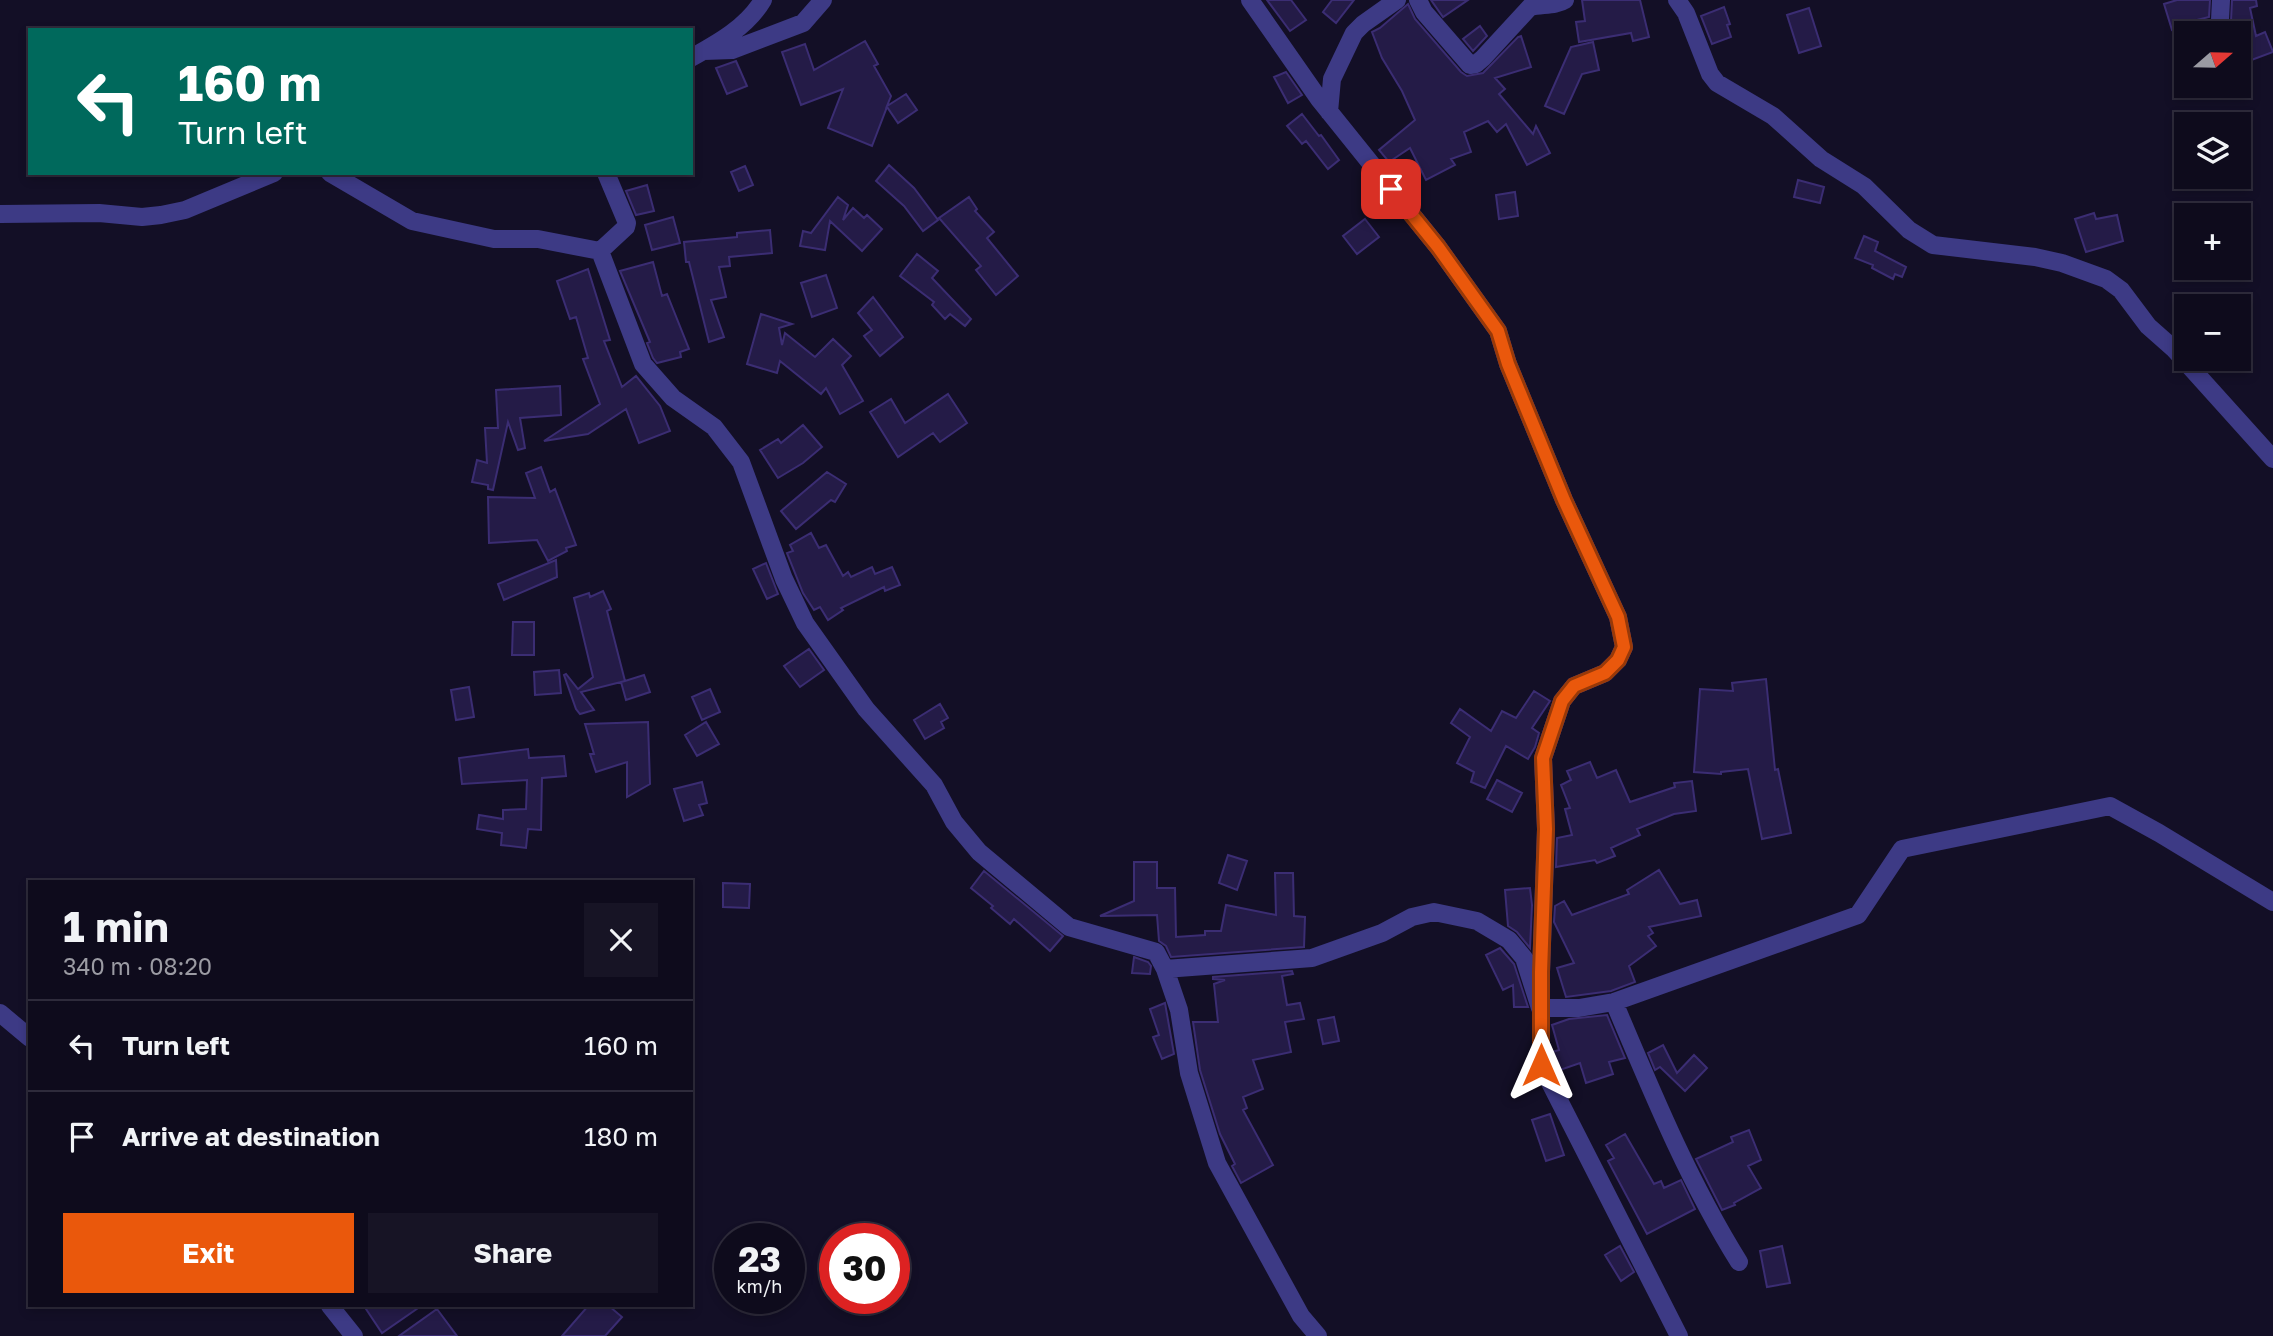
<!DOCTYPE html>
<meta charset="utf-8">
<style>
:root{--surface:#0e0b1c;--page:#171425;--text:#f1f3f6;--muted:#9b9ba3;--line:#2e2b3b;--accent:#ea580c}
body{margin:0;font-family:"Golos Text",sans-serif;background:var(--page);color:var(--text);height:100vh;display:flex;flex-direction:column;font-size:26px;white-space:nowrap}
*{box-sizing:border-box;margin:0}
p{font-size:23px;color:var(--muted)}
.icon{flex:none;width:38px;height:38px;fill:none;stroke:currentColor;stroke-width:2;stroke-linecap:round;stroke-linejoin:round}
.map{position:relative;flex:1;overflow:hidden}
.side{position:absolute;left:28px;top:880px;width:665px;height:427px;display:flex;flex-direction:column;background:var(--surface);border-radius:0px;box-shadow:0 4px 10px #0003,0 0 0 2px var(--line)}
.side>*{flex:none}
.guide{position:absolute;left:28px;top:28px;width:665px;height:147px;border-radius:0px;box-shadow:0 4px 10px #0003,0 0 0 2px var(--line);background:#00695c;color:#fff;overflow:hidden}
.needle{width:46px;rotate:70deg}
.controls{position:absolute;left:2174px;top:21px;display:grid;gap:14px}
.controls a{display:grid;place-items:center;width:77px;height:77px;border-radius:0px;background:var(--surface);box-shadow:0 4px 10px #0003,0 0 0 2px var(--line);font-size:35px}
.speed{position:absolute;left:714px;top:1223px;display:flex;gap:14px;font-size:35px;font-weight:700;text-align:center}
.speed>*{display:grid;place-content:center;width:91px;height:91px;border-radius:50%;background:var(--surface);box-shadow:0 4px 10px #0003,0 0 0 2px var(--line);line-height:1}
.speed small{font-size:18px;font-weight:400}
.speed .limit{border:10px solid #d22;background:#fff;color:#111}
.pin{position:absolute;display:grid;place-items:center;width:60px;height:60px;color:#fff;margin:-30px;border-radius:14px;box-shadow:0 4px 10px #0006}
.me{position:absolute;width:77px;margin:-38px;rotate:0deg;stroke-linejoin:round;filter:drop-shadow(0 0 5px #0008)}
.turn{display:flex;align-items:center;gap:24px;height:147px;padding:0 35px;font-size:32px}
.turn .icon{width:91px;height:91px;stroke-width:2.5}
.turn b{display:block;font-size:49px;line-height:60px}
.round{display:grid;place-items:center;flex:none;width:74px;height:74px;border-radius:0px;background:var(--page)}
.head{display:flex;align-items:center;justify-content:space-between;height:119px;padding:0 35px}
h1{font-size:42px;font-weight:700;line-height:52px}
.action{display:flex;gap:14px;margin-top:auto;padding:14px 35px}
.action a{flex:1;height:80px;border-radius:0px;background:var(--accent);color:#fff;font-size:28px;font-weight:700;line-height:80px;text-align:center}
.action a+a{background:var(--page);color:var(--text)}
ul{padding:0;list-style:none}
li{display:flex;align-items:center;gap:21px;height:91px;padding:0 35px;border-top:2px solid var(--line)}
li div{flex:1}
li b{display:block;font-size:26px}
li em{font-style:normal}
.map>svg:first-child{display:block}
</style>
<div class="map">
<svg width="2273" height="1336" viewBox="0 0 2273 1336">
<rect width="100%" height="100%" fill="#130f26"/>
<path fill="#241b47" stroke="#3b2d73" stroke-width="2" d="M1267,0H1291L1306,20L1290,31Z
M1332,0H1354L1336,23L1323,12Z
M1431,0H1468L1443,17Z
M1582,0H1640L1649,37L1633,41L1631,33L1579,42L1576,22L1585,21Z
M2177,0H2210L2209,17L2189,22L2190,25L2172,30L2164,4Z
M2232,0H2256L2257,6L2250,8L2256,36L2265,32L2273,52L2238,65V33H2229L2227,28L2231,21Z
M1408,4L1415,19L1461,72L1467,76L1483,73L1518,37L1521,36L1531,67L1495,78L1505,89L1499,94L1533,134L1536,126L1550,153L1527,165L1506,124L1497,132L1488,121L1464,132L1471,152L1451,159L1455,165L1426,180L1410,148L1389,162L1379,150L1415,120L1402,91L1382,58L1372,32L1380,28Z
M1724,7L1730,24L1727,25L1731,37L1712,44L1701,16Z
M1809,8L1821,46L1799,53L1787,15Z
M1480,26L1487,36L1473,51L1463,39Z
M865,41L878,64L874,66L891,96L887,106L906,94L917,110L898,123L887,107L872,146L828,128L843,89L801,105L782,52L805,44L814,70Z
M1593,42L1599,70L1582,74L1564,114L1545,106L1571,47Z
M736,61L747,86L727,94L716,68Z
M1286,72L1302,95L1288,103L1274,77Z
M1302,114L1319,136L1321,135L1339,160L1328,169L1306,141L1302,144L1287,126Z
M889,165L914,188L938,220L923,231L904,206L876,181Z
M745,166L753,185L739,191L731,172Z
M1798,180L1824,187L1820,203L1794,197Z
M647,185L654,211L636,215L626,191Z
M1515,192L1518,216L1499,219L1496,195Z
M838,197L848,205L843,220L853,208L864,218L867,215L882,229L862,251L830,221L825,250L800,246L803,231L811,233Z
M969,197L977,209L975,211L994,232L987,238L1018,276L996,295L976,270L981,266L939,218Z
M2094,213L2096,219L2117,215L2123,241L2086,252L2075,219Z
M673,217L680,243L652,250L645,225Z
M1365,219L1379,237L1357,254L1343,236Z
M770,230L772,253L729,257L730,266L719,267L726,297L711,300L724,337L709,342L689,262H686L684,242L737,237V233Z
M1864,236L1878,242L1875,251L1906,267L1902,277L1895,274L1893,279L1872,268L1873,265L1855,258Z
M917,254L938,271L932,278L971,319L965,326L950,314L945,319L932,305L934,302L900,276Z
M653,262L662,296L667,294L689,349L680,352L681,357L657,363L653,358L647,343L650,342L620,271Z
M588,269L610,340L604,341L622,387L636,376L660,406L670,431L639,443L626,409L588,434L544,441L600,404L583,359L588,358L576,317L570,319L557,281Z
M826,275L837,308L812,317L801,283Z
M873,297L903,337L880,356L864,336L872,330L858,313Z
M761,314L792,324L779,328L782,345L785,333L815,357L833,339L851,356L842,365L863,401L840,414L826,388L821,394L780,361L777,373L747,364Z
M560,386L561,415L520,418L525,448L518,450L508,422L493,490L488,489V485L472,482L477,460L487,463L485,428H498L496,390Z
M948,394L967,423L940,442L933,433L898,457L870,412L891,399L905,423Z
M803,425L822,447L803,463L778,478L760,450L778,439L781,443Z
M541,467L550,492L555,489L576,545L566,548L567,551L548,561L537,540L489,543L488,497L535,498L526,473Z
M827,472L846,484L835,502L831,500L796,529L781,511Z
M811,533L819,548L826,545L843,576L848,572L851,577L872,567L875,574L892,567L900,585L885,591L884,587L841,608L843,610L828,620L820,607L814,610L803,593L787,553L793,551L790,545Z
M556,560L557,577L504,600L498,584Z
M766,563L778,594L767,599L753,569Z
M603,591L611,609L607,611L625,681L644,675L650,692L626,700L621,682L625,681L581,692L594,710L580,714L576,709L564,675L566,674L578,689L593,677L574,598L589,593L590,597Z
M513,622H534V655H512Z
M809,649L824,670L800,687L784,666Z
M559,670L561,693L535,695L534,672Z
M1766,679L1775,770L1778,769L1791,833L1762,839L1748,769L1721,772V774L1694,772L1700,689L1733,691L1732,683Z
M469,687L474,717L456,720L451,690Z
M710,689L720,712L702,720L692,697Z
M1534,691L1550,701L1532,728L1539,733L1535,747L1528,759L1506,746L1485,788L1471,782L1474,772L1457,763L1470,737L1451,723L1460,709L1491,731L1502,711L1516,718Z
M940,704L948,718L941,722L944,728L925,739L914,720Z
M648,722L650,784L627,797V762L596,772L590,754H594L585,724Z
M706,722L719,744L697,756L685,735Z
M528,749L529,758L564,756L566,776L542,778L541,830L528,829L526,848L501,845L502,833L477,829L479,815L503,819V810L526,809L527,780L462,784L459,758Z
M1590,762L1597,778L1616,770L1630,802L1675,787L1674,783L1692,781L1696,811L1674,814L1637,829L1640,835L1611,848L1615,856L1597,863L1595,860L1556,867L1557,838L1572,835L1565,809L1570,808L1561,785L1571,780L1567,771Z
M1497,780L1522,793L1512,812L1487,799Z
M702,782L707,803L699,805L703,815L684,821L674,789Z
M1228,855L1247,861L1237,890L1219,883Z
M1134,862H1157V888H1175L1176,937L1205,935V931H1221L1226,905L1276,915L1275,873H1293L1294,916L1305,917L1304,947L1171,957L1166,946L1159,941L1157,915L1100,916L1134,901Z
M1659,870L1680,904L1697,900L1701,916L1649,927L1653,933L1648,936L1656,946L1629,966L1635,982L1611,991L1566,997L1557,968L1574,963L1554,922L1555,906L1564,901L1572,915L1629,894L1627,890Z
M984,871L1063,936L1050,951L1014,919L1010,924L991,908L993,906L971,888Z
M723,883L750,884L749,908L723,907Z
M1530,888L1532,905L1530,948L1517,932L1508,926L1505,890Z
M1500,948L1514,964L1528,1007H1514L1513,985L1503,990L1486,955Z
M1134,957L1148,962L1151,966L1150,974L1132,973Z
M1292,971L1293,974L1282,976L1287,1005L1300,1003L1304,1019L1285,1022L1291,1052L1253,1060L1263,1089L1243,1097L1247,1108L1243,1110L1273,1165L1241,1183L1232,1166L1235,1164L1220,1134L1200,1070L1193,1022H1218L1214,984L1225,980L1213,979V977Z
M1165,1003L1174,1054L1162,1059L1153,1037L1159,1035L1150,1009Z
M1607,1015L1625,1058L1609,1062L1613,1074L1586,1083L1580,1063L1557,1071L1552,1062V1052L1559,1050L1552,1025L1569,1019Z
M1334,1017L1339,1041L1323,1044L1318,1020Z
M1663,1045L1677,1073L1694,1055L1707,1068L1685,1091L1660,1067L1655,1070L1648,1053Z
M1550,1114L1564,1155L1546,1161L1532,1120Z
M1749,1130L1761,1160L1748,1166L1761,1188L1734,1203L1735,1205L1722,1210L1696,1159L1733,1142L1731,1137Z
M1625,1134L1654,1184L1661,1181L1664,1188L1681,1180L1695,1209L1647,1234L1608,1161L1614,1158L1606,1145Z
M1620,1246L1634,1272L1621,1281L1605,1255Z
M1782,1246L1790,1283L1767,1287L1760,1251Z
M364,1306H421L382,1333Z
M588,1306H609L622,1317L605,1336H562Z
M437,1309L457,1336H399Z"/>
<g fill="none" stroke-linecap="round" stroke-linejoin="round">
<path stroke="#3d3a85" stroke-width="18" d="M1250,0L1319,99L1438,247L1498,331L1508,364L1564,500L1618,617L1624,647L1618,660L1605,673L1574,686L1562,701L1543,758L1546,829L1541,972V1065L1679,1336
M1418,0L1424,12L1470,65L1476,64L1483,58L1530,7C1541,4 1556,6 1565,0
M1677,0L1686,13L1710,74L1717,83L1773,116L1821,159L1864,186L1909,230L1933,245L2035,257L2062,263L2106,279L2121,290L2148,326L2174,349L2273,459
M2220,20L2221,0
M704,51L732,50L803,23L823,0
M691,58C718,43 747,27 763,0
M1329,112L1332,79L1354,33L1363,24L1397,0
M330,173L412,221L494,239H538L600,251L643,364L673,398L714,427L741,462L784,579L805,623L866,709L934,785L954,822L979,852L1069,927L1156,952L1165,969L1179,1010L1189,1073L1217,1163L1301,1316L1318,1336
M0,214L99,213L142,217L161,215L185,210L274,173
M600,251L626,227L627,223L606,173
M1165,969L1312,958L1382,933L1412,917L1434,912L1477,921L1509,940L1524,958L1540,1008H1579L1614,1002L1858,915L1902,849L2110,806L2159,833L2273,902
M1614,1002C1652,1092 1688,1180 1739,1262
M0,1013L30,1038
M330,1306L354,1336"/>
</g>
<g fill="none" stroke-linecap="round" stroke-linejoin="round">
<defs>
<path id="route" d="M1391,189L1438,247L1498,331L1508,364L1564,500L1618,617L1624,647L1618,660L1605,673L1574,686L1562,701L1543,758L1546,829L1541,972V1065"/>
</defs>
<use href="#route" stroke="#983908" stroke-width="18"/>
<use href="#route" stroke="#ea580c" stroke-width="12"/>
</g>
</svg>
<div class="controls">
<a><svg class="needle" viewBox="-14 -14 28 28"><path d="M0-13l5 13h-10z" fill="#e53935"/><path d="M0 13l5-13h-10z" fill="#9b9ba3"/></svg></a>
<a><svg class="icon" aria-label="layers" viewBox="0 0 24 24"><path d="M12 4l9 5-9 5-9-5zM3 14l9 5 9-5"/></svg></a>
<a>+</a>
<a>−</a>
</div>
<div class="speed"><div>23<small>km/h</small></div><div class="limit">30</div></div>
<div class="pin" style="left:1391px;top:189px;background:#d93025"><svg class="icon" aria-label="arrive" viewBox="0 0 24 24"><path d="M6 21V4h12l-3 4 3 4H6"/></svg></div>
<svg class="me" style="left:1541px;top:1065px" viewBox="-20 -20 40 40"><path d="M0-17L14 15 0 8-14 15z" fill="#ea580c" stroke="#fff" stroke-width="4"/></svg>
<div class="guide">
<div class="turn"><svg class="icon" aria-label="left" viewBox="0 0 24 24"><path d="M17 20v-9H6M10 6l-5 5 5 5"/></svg><div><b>160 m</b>Turn left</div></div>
</div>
<section class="side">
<div class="head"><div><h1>1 min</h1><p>340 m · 08:20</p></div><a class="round"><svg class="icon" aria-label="close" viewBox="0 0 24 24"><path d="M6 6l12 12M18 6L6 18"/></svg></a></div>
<ul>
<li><svg class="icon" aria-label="left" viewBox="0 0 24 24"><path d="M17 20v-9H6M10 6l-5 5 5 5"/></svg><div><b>Turn left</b></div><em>160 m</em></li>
<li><svg class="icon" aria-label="arrive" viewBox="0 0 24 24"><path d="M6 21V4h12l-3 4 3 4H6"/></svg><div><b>Arrive at destination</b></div><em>180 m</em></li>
</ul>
<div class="action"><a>Exit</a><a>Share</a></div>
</section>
</div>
